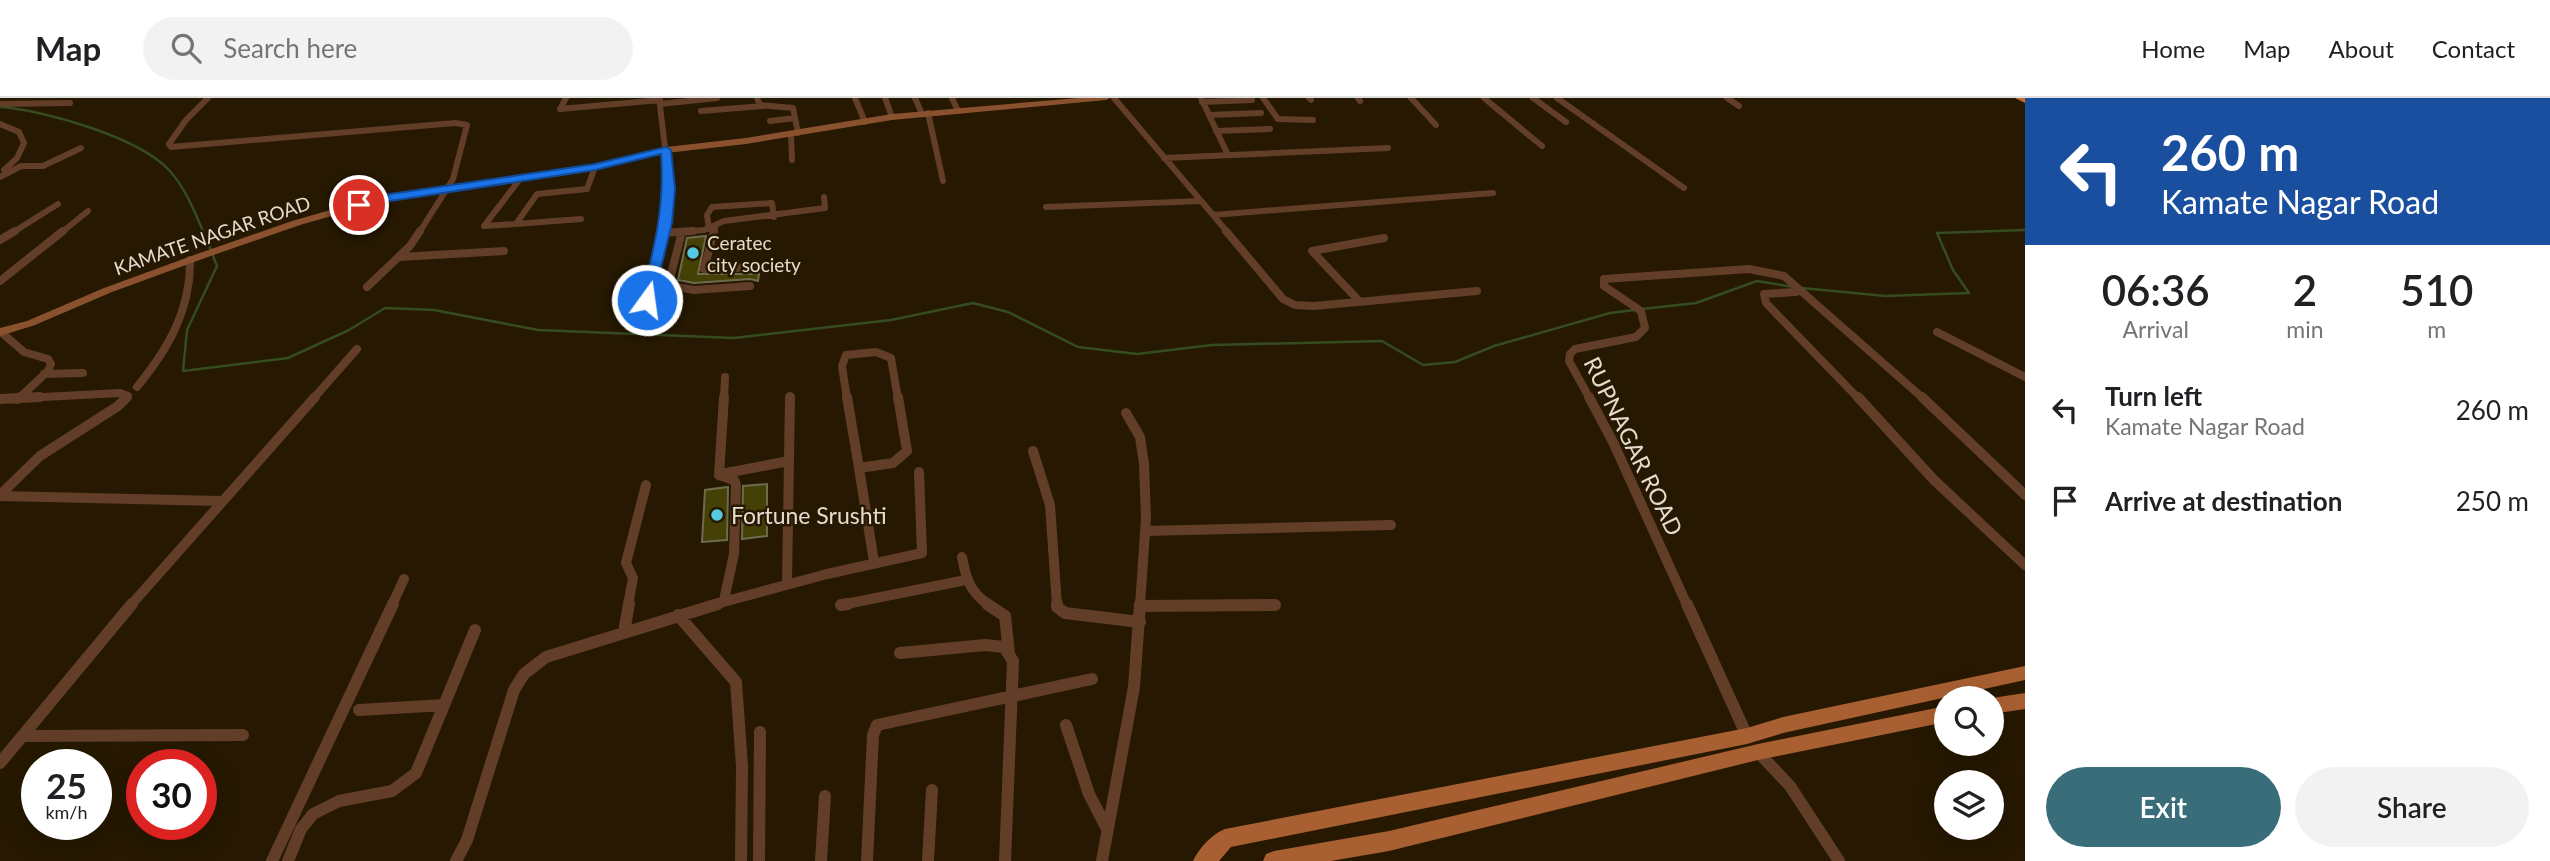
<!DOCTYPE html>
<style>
:root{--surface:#fff;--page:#f2f2f2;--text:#202124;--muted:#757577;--line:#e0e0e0;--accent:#386d79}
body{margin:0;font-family:Lato,sans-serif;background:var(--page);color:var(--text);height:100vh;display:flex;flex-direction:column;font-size:26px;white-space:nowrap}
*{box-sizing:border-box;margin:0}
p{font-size:23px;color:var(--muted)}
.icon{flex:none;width:38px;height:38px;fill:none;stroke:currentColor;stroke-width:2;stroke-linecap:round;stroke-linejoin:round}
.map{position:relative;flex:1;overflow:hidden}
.drawer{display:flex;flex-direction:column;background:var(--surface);width:525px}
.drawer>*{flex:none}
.top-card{background:#1a4fa0;color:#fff;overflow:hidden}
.buttons{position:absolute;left:1934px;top:588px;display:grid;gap:14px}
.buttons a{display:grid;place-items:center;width:70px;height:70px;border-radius:50%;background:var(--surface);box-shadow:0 7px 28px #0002;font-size:35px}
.speed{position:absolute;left:21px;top:651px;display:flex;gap:14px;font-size:35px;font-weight:700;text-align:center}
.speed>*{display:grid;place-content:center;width:91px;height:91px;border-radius:50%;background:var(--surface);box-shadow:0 7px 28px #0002;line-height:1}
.speed small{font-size:18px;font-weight:400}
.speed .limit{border:10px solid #d22;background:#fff;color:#111}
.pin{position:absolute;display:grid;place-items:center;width:60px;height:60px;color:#fff;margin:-30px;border:4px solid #fff;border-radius:50%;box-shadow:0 2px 7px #0007}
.me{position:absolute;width:77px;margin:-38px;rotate:14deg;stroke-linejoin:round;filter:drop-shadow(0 0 5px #0008)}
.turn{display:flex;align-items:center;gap:24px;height:147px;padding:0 21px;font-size:32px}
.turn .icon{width:91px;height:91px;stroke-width:2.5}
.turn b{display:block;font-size:49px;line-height:60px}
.eta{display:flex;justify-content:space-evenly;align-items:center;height:119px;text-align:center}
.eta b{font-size:42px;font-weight:600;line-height:49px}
.button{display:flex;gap:14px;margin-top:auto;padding:14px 21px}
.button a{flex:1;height:80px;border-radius:42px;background:var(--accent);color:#fff;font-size:28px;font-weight:600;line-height:80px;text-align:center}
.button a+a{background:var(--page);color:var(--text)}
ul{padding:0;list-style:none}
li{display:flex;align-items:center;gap:21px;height:91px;padding:0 21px}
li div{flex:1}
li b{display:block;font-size:26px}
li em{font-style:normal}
header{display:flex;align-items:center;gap:42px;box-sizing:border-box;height:98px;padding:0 35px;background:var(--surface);border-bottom:2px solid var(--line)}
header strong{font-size:33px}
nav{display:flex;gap:38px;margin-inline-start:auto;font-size:24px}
.search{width:490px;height:63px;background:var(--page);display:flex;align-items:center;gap:18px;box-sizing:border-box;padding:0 24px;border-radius:38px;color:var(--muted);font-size:26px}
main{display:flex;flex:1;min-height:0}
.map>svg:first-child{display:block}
</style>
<header>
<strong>Map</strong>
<div class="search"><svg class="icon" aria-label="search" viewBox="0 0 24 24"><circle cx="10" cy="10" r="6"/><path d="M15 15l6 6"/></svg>Search here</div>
<nav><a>Home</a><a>Map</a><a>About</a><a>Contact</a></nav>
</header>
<main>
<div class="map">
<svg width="2025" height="763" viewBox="0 0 2025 763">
<rect width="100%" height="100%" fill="#261801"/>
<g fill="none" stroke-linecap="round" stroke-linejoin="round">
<path stroke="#354c20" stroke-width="2.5" d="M0,9C44,12 138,39 169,72C189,94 199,125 211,152
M213,158L217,168L187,232L183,273L288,260L349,232L385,210L434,212L538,232L734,240L891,222L973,205L1008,214L1078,249L1137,256L1212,247L1382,243L1423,267L1455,264L1494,248L1610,215L1634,212
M1802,190L1885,198L1969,195L1953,172L1937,135L2025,132
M1642,211L1696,205L1757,183L1794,189"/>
</g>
<path fill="#444006" stroke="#6d6b4e" stroke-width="2" d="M706,138L698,176H759L758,183L750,181L694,185L678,182L687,140Z
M767,386V438L742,441L743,388Z
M728,389L727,442L702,444L705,392Z"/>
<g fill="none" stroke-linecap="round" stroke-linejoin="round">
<path stroke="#623e29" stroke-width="6" d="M208,0L186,22L169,46L171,49L455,25L467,27L453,81L419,135
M566,0L560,11L660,2
M659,0L670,91L664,135
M757,0L760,7L793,10L798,35
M855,0L865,24
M885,0L892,19
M915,0L922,16
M952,0L958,13
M1114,0L1213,117L1493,95
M1201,0L1228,57
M1263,0L1278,21L1313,22
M1309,0L1311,2
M1358,0L1360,3
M1411,0L1436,27
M1484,0L1542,48
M1533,0L1566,24
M1557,0L1684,90
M1727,0L1739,8
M1202,4L1252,2
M0,6L70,5
M660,6L717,0
M701,13L763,8
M928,15L943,83
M1209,17L1261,15
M770,23L795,20
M0,26L19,34L24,45L17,60L4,72
M1216,33L1270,31
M791,36L792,62
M1164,60L1388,50
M0,79L21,68H43L81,50
M1046,109L1201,103
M1213,117L1228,135
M581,121L516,126L537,96L587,91L595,69
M516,126L484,128L520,81
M709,131L707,117L712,109L772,105L774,119
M12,135L58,106
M61,135L88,113
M669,135L704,132L724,123L825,110L824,99
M714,135L715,129"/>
<path stroke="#623e29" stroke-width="8" d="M714,133L704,171L758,169
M1226,133L1283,201L1295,207L1314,208L1477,193
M682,134L671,176V188L694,192L750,188
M663,135L693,133
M0,142L15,133
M400,159L504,153
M0,183L63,133
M367,189L410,148L420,133
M1796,194L1764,196L1766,205L1859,301
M1360,204L1312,153L1384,140
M641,225L664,133
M1,234L24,254L48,261L51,266L48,273L18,301
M1937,234L2025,279
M44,276L83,275
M137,289C168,251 191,212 190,162
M5,301L120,295L128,298L125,301
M313,301L357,251
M724,301L725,279
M847,301L842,268L846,257L876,254L891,260L898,301
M1590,301L1569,263L1570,256L1575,251L1636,239L1645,230L1641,213L1604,188V181L1749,171L1784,178L1924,301"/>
<path stroke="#623e29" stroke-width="10" d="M724,299L719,377L734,382L736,387L734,456L724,502
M847,299L859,370
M1589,299L1613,344L1687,507
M1858,299L1934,382L2025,467
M1922,299L2025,397
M0,301L40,299
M18,301L20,299
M1126,315L1140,339L1144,366L1146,420L1140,507
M1033,353L1050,407L1057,507
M859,370L874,464
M859,370L893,365L907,353L898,299
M721,376L789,363
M0,397L40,358L118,308L127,299
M0,398L221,403
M1145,433L1391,427
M962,459C966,481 970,494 989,507
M787,485L790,299
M131,507L315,299
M392,507L404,481
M628,507L633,480L626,465L646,387
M712,507L827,476L922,455L919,374
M841,507L966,482
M1241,507H1275"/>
<path stroke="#623e29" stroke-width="12" d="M987,506L1005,518L1009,555
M1057,506V509L1065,515L1140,524
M1687,506L1747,638
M841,507L848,506
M1140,508L1275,507
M678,517L736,584L742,668L741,763
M624,534L629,506
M900,555L985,547L1004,549L1013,563L1005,763
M359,612L444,607
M1066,627L1089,696L1106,729
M22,638L243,637
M1758,654L1790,688L1839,763
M0,665L132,506
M272,763L393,506
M288,763L301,731L313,716L339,703L392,693L416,675L475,532
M456,763L467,742L514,592L524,576L546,559L718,506
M759,763L760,634
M821,763L825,698
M867,763L873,637L877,627L1092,581
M928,763L932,692
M1102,763L1134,589L1140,506"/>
<path fill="#8a512e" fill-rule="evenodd" d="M1078,0H1110L1106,2L892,22L746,46L666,55L579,75L377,105L300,127L205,160L112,194L35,227L0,238V230L27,223L104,190L197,156L292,123L376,99L579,69L666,49L746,40L892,16Z"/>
<path fill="#a85f31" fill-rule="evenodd" d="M2025,568V582L1783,635L1747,646L1231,749L1219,763H1193C1199,750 1212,736 1225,731L1747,630L1783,619Z
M2025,595V611L1992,616V600Z
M1946,608V624L1758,662L1389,753L1331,763H1263L1266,756L1274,753L1389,733L1758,646Z"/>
<path fill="#c46b33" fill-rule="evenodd" d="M2015,0H2025V5Z"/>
</g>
<path fill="#1a73e8" stroke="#114b97" stroke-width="2" d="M666,49L671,52L675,91L672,125L653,202L647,206L641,202C654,151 665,109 661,56L595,72L377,105L359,110L353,107L376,98L595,66Z"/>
<g fill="#56c9e0" stroke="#261801" stroke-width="2.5">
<circle cx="693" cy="155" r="7"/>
<circle cx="717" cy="417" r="7"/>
</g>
<g text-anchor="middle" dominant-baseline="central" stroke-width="5" stroke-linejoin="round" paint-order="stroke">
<g font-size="19" fill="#e6dcce" stroke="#261801">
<text transform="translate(212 137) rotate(-19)">KAMATE NAGAR ROAD</text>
</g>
<g font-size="19" fill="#e6dcce" stroke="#261801" text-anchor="start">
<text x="707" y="144">Ceratec<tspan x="707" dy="22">city society</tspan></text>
</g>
<g font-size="23" fill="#e6dcce" stroke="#261801">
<text transform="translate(1634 348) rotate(64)">RUPNAGAR ROAD</text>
</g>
<g font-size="23" fill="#e6dcce" stroke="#261801" text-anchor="start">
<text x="731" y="417">Fortune Srushti</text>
</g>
</g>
</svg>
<div class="buttons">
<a><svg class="icon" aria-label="search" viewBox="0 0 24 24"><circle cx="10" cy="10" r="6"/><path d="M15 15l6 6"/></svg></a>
<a><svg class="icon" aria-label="layers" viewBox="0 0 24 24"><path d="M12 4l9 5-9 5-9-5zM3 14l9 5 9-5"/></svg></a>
</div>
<div class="speed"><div>25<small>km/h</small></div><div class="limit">30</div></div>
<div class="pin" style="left:359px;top:107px;background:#d93025"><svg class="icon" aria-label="arrive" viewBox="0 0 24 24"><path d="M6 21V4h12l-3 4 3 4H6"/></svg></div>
<svg class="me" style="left:647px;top:202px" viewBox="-20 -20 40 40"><circle r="17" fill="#1a73e8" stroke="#fff" stroke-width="3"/><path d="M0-11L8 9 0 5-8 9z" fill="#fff"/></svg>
</div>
<section class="drawer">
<div class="top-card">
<div class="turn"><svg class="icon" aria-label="left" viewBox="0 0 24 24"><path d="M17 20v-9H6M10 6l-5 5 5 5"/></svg><div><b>260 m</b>Kamate Nagar Road</div></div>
</div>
<div class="eta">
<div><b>06:36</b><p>Arrival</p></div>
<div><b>2</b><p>min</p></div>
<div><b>510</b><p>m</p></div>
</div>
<ul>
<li><svg class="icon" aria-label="left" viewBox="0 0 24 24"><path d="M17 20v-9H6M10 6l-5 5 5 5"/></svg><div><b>Turn left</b><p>Kamate Nagar Road</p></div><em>260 m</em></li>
<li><svg class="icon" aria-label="arrive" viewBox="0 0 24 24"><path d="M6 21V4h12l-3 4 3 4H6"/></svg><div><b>Arrive at destination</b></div><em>250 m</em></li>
</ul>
<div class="button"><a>Exit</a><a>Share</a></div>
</section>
</main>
